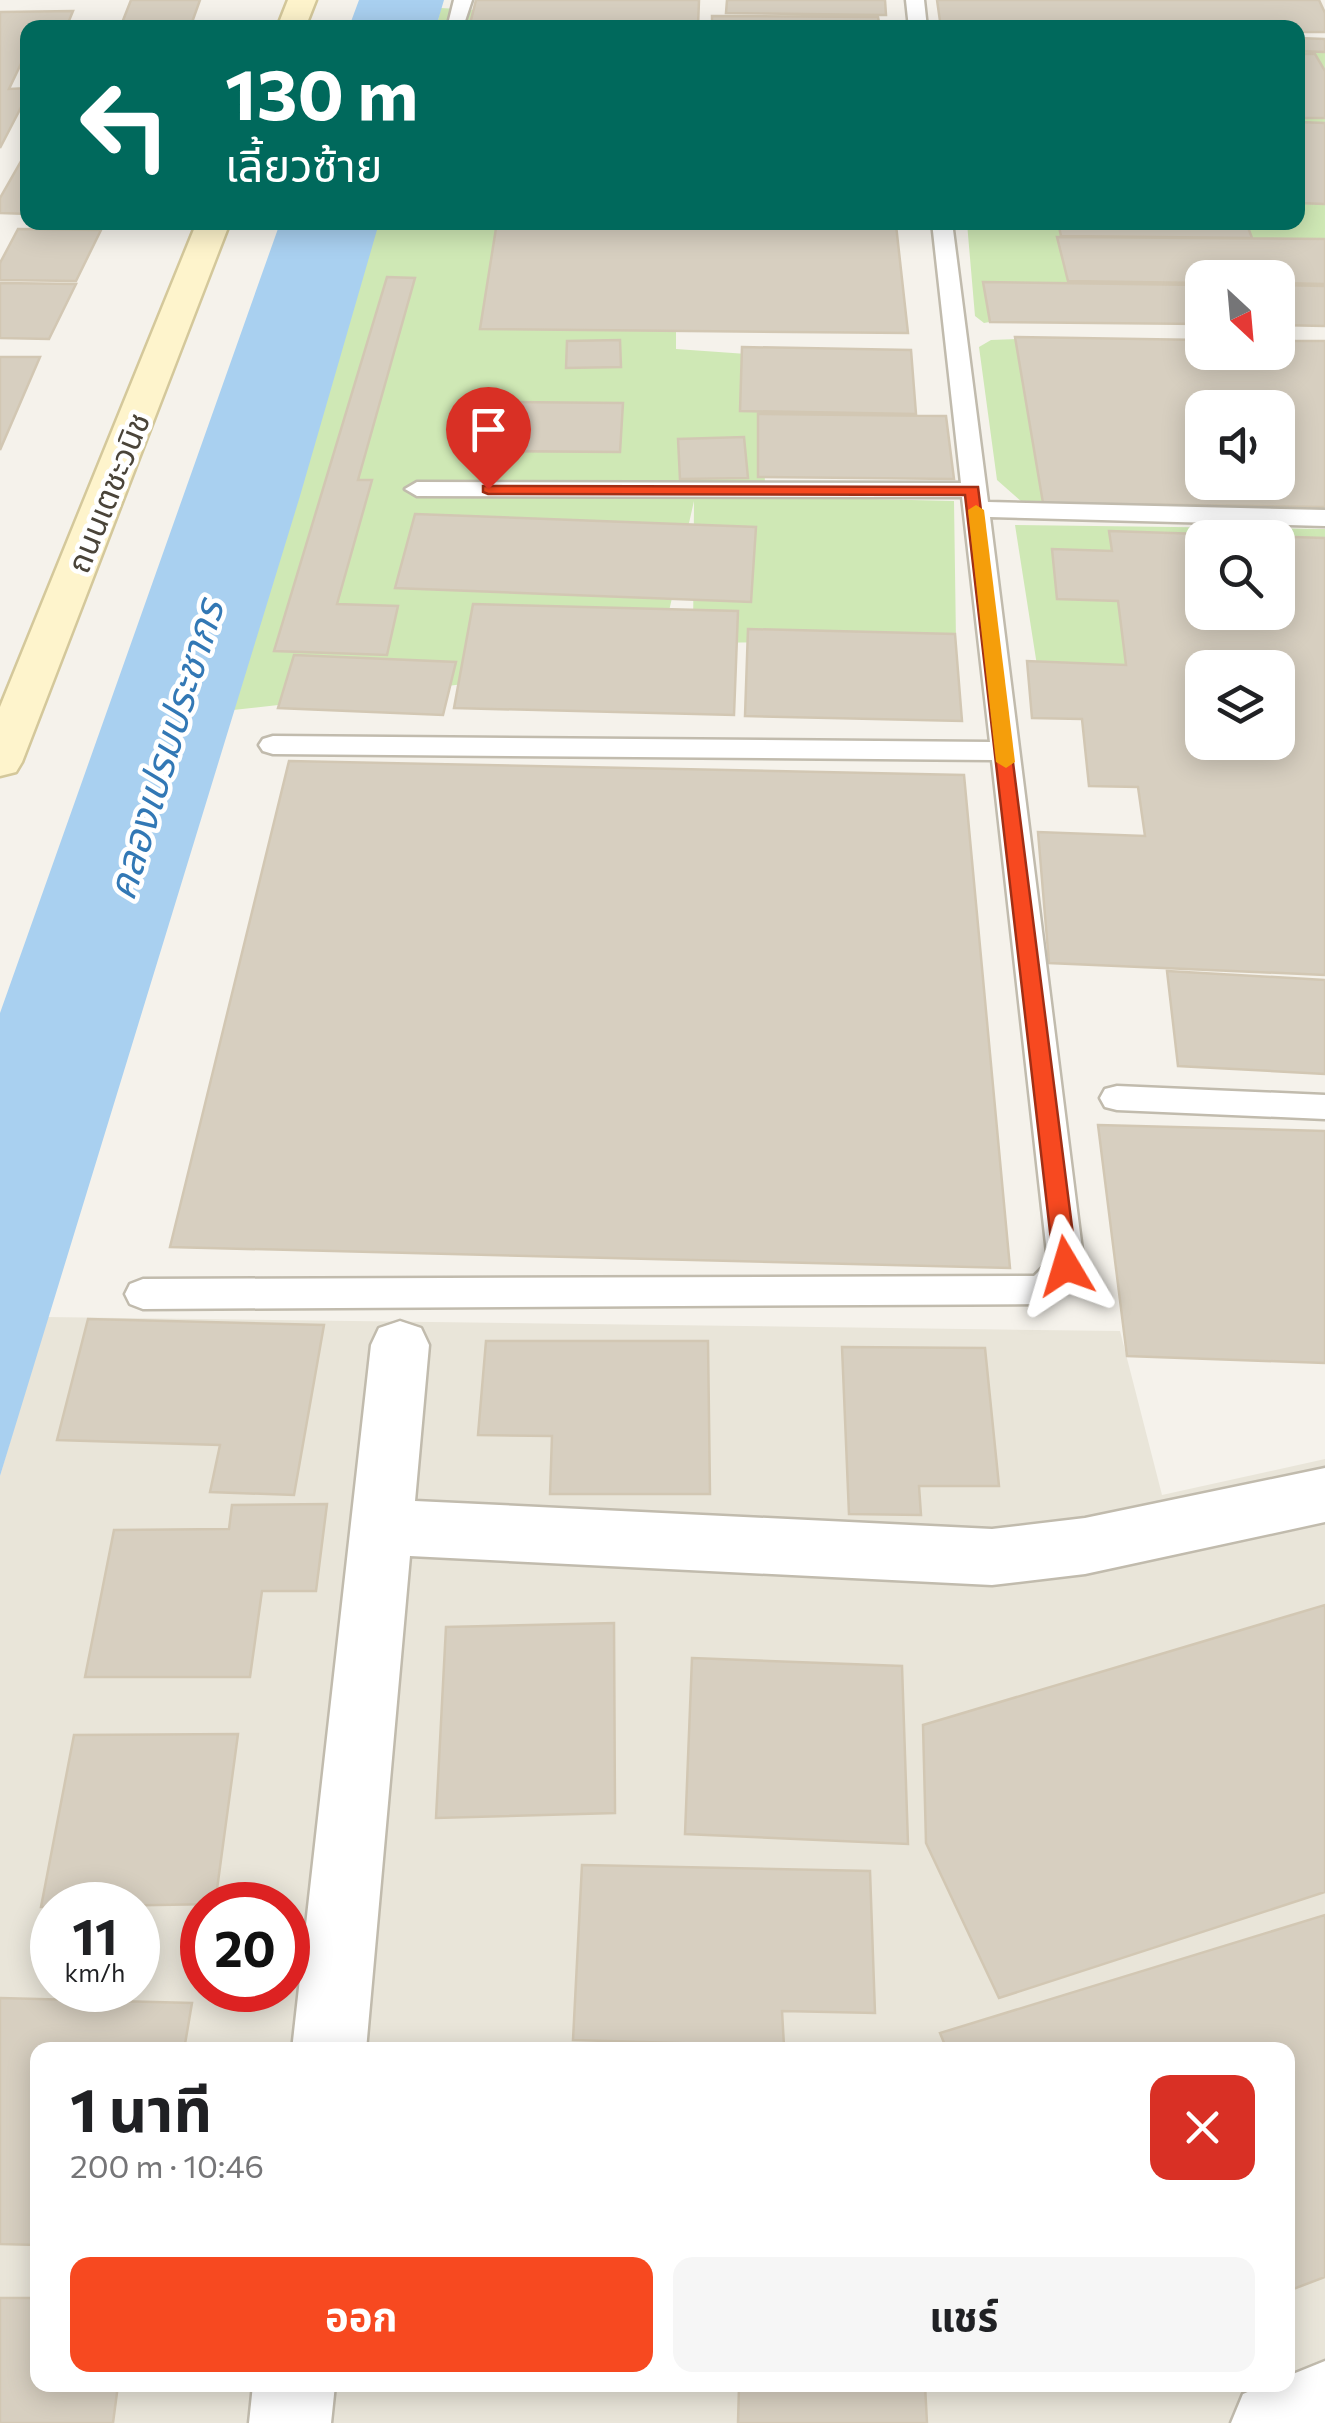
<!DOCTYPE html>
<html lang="th">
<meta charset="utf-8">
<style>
:root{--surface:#fff;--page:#f6f6f6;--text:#202124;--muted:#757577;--accent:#f74920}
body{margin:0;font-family:Commissioner,"Noto Sans Thai",sans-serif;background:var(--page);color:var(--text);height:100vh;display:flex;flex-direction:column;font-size:38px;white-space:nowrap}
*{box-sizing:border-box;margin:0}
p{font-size:32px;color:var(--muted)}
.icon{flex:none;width:55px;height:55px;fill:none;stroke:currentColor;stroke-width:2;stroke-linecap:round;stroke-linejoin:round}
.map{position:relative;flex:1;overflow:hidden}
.side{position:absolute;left:30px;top:2042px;width:1265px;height:350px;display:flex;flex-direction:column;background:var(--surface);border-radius:20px;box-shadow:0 5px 25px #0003}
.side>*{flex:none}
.guide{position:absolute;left:20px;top:20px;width:1285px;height:210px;border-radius:20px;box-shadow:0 5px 25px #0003;background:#00695c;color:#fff;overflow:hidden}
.needle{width:65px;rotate:154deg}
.tools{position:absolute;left:1185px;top:260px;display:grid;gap:20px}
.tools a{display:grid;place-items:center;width:110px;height:110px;border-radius:20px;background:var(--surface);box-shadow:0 5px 25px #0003;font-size:50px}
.speed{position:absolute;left:30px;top:1882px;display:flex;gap:20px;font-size:50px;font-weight:700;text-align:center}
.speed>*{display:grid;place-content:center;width:130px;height:130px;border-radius:50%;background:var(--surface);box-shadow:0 5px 25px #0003;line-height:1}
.speed small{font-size:25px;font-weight:400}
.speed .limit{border:15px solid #d22;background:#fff;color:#111}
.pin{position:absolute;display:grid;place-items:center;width:85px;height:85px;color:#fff;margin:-102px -42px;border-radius:50% 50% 50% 0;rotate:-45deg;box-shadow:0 0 10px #0007}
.pin .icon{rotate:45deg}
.me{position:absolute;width:110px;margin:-55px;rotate:353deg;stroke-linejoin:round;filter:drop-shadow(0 0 8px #0008)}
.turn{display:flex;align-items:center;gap:35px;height:210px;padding:0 40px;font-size:45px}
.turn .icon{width:130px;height:130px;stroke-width:2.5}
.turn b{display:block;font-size:70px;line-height:85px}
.round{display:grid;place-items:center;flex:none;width:105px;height:105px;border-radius:20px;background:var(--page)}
.summary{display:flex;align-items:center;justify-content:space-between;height:170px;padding:0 40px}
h1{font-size:60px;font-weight:700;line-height:75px}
.button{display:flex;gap:20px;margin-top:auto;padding:20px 40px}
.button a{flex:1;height:115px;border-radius:20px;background:var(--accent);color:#fff;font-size:40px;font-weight:700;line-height:115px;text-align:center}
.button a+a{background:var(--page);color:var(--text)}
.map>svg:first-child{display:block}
</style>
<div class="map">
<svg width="1325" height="2423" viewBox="0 0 1325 2423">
<rect width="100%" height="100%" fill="#f5f2eb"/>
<path fill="#e9e5d9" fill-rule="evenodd" d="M46,1317L1120,1331L1162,1495L1325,1459V2423H0V1476ZM52,1905H138V1990H52ZM202,1905H288V1990H202ZM38,2050H1288V2385H38Z"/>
<path fill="#cfe8b5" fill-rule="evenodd" d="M441,8L740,25L436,28Z
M1306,43L1325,44V271L1239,247L1235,223L1298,222V57Z
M378,223H508L676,321V349L761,355L765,485L704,495L954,501L956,640L693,643L694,501L667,620L500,680L233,710Z
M967,223H1140L1119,298L984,323L975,316Z
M1042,338L1076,504L1023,503L997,480L979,347L991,340Z
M1015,525L1325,529V794L1041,691ZM1202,538H1278V612H1202ZM1202,668H1278V742H1202Z"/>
<path fill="#a9d0f0" d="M359,0H444L436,27H349Z
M280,223H379L300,496L0,1476V1013Z"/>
<path fill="#d7cfc0" stroke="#d2c7b3" stroke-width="2.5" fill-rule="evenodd" d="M131,0H200L190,28H120Z
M476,0H699L698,27L470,24Z
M727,0H885L886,15L726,13Z
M937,0H1319L1325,13V32H1298V28H941Z
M73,11L66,28H28V49L9,89L28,88V94L0,148V12Z
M712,16L878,17L880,28H712Z
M1298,38L1325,39V52L1298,51Z
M1298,54H1315L1325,71V118H1298Z
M1298,122L1325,123V204L1298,203Z
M28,149V214L0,213V198Z
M497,222L896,225L908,333L480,329Z
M1058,222H1246L1252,238L1061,236Z
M18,229L101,230L76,281L0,280V263Z
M1057,237L1325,239V284L1278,283V278H1202V283L1068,281Z
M387,277L415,278L358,480H372L337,604L398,606L387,655L274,651Z
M983,282L1202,285V324L990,322Z
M0,283L76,284L49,339L0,338Z
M1278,285L1325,286V326L1278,325Z
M1015,337L1202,340V352H1278V341H1325V507L1043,503ZM1202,408H1278V482H1202Z
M620,340L621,367L566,368L567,341Z
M742,347L911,350L916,414L740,411Z
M0,357H40L0,450Z
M499,402L623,403L620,452L492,451Z
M758,414L946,416L954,479L758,477Z
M744,437L748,478L680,479L678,439Z
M415,514L756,527L751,602L395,588Z
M1109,531L1325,538V975L1049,963L1038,832L1145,836L1138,787L1089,786L1082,719L1032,718L1027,661L1126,665L1118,601L1057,599L1052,549L1112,551ZM1202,538H1278V612H1202ZM1202,668H1278V742H1202Z
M473,604L738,611L734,715L454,708Z
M748,629L955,634L962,721L745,716Z
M294,655L456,662L443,715L278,708Z
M289,761L964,775L1010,1268L170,1247Z
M1167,971L1325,980V1074L1178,1066Z
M1098,1125L1325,1131V1363L1127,1356Z
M88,1319L324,1325L294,1495L210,1492L220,1445L57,1440Z
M486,1341H708L710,1494H550L552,1436L478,1435Z
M842,1347L985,1348L999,1486H919L921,1515L849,1514Z
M327,1504L316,1591H262L250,1677H85L114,1530L229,1529L232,1505Z
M1325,1605V1892L999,1998L926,1843L923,1725Z
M614,1623L615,1813L436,1818L446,1627Z
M692,1658L902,1666L908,1844L685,1834Z
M238,1734L215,1904L41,1907L74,1735Z
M582,1865L870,1871L875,2013L782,2011L784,2046L573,2040Z
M1325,1915V2277L1288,2291V2050H947L940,2033Z
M0,1998L192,2003L184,2050H38V2245L0,2244Z
M0,2298H38V2385H118L113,2423H0Z
M667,2385H925L927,2423H738L739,2387Z"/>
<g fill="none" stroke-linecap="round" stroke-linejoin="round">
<defs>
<path id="lane" d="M454,0H472L464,24L458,25L449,20Z
M906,0H924L927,28H909Z
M932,222H952L988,502L1325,510V526L990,517L1084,1266C1075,1283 1061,1299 1043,1304L143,1309L130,1304L125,1294L130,1284L143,1279L1034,1276L1048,1262L992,760L273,754L263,751L259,745L263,739L273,736L990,742L962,497L417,496L405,489L417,482L961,483Z
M1117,1086L1325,1095V1119L1117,1110L1105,1107L1100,1098L1105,1089Z"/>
<path id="street" d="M400,1321L421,1328L429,1345L415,1501L992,1529L1085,1518L1325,1468V1522L1085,1574L992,1585L410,1556L366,2050H292L371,1345L379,1328Z
M1325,2361V2423H1231L1243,2394L1264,2385H1288V2376Z
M253,2385H335L331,2423H249Z"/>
<path id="secondary" d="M288,0H316L305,28H277Z
M197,222H230L22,762L16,772L0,776V707Z"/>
</defs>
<use href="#lane" stroke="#c1bbad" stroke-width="5"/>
<use href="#street" stroke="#c1bbad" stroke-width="5"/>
<use href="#secondary" stroke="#d4c89b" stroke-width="5"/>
<use href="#lane" fill="#fff" fill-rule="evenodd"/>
<use href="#street" fill="#fff" fill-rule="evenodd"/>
<use href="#secondary" fill="#fef4cc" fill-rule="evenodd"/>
</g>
<path fill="#f74920" stroke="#a12f15" stroke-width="2.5" d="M483,486L978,487L1077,1266L1074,1273H1058L1054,1266L965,495L488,494L483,492Z"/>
<path fill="#f59e0b" d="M976,505L984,510L1015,762L1006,768L996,762L968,510Z"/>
<g text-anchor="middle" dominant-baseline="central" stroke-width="9" stroke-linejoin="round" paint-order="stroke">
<g font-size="32" fill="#4a4439" stroke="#fff">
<text transform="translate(107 492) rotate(-68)">ถนนเตชะวนิช</text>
</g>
<g font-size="40" font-style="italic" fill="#3278b5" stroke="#fff">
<text transform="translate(163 749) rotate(-73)">คลองเปรมประชากร</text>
</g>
</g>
</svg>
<div class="tools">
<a><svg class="needle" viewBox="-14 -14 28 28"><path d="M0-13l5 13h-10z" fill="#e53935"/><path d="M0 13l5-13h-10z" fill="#757577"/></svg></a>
<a><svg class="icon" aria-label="sound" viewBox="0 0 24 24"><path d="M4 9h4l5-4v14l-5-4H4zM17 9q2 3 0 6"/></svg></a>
<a><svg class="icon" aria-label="search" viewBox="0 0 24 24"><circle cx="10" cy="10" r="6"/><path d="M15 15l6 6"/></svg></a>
<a><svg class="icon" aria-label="layers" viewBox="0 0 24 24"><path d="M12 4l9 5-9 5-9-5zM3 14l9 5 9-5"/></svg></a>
</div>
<div class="speed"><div>11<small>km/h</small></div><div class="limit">20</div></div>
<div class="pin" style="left:488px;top:489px;background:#d93025"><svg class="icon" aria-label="arrive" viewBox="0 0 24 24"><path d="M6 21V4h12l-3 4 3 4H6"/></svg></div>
<svg class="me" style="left:1066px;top:1266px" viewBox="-20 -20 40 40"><path d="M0-17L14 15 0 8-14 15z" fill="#f74920" stroke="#fff" stroke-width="4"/></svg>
<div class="guide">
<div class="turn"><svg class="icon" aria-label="left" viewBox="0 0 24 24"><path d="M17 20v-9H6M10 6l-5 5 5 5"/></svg><div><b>130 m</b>เลี้ยวซ้าย</div></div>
</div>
<section class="side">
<div class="summary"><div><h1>1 นาที</h1><p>200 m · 10:46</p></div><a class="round" style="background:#d93025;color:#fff"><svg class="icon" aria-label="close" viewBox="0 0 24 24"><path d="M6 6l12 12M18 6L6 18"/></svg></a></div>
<div class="button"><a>ออก</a><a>แชร์</a></div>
</section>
</div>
